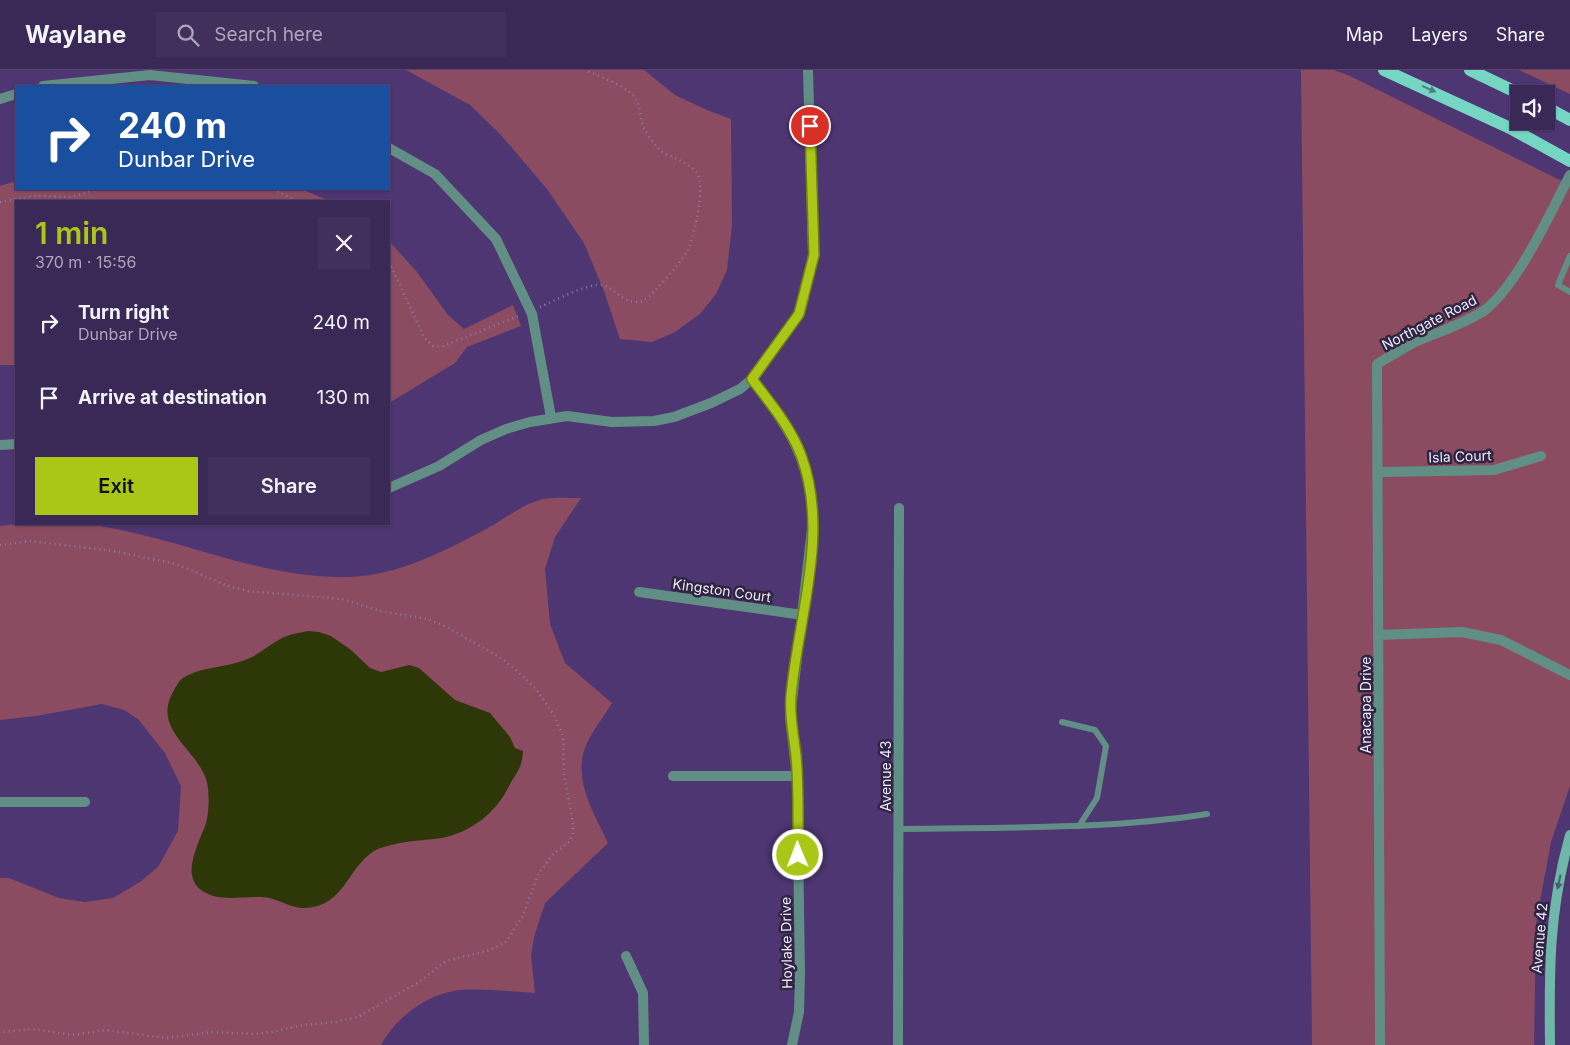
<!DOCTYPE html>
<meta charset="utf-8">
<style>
:root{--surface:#3a2856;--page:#41305c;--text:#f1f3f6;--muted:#aba6b9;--line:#54446c;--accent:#aac717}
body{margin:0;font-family:Inter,sans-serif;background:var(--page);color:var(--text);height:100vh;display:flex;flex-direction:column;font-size:19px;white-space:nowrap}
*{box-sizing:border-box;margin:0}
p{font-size:16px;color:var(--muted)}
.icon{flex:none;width:28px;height:28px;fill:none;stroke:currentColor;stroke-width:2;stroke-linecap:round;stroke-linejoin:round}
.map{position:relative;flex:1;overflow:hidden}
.panel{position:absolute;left:15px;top:130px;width:375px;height:325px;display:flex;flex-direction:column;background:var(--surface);border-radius:0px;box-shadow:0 1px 4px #0004,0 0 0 1px var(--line)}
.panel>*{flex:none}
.top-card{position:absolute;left:15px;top:15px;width:375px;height:105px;border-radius:0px;box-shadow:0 1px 4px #0004,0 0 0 1px var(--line);background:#1a4fa0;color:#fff;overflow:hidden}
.controls{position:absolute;left:1510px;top:15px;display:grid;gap:10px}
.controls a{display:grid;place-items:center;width:45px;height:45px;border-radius:0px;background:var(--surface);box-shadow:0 1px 4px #0004,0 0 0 1px var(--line);font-size:25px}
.pin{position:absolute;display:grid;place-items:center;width:42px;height:42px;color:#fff;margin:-21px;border:2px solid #fff;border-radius:50%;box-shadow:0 1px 5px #0007}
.me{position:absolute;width:55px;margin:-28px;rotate:359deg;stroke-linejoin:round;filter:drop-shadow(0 0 4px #0008)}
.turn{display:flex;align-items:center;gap:18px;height:105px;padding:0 20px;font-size:22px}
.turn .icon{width:65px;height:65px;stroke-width:2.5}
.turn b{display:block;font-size:35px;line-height:42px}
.round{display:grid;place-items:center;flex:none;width:52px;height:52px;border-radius:0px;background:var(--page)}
.headline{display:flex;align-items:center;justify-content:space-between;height:85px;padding:0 20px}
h1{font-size:30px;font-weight:600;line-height:38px;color:var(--accent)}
.button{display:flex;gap:10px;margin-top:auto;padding:10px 20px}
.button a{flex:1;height:58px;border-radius:0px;background:var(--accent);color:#111;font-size:20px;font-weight:600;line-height:58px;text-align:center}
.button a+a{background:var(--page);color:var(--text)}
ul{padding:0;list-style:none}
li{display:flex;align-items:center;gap:15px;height:75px;padding:0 20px}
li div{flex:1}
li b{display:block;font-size:19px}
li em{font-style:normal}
header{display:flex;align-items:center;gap:30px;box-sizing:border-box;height:70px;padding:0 25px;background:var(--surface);border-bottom:1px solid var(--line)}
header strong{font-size:24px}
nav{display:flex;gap:28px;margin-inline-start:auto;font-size:18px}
.search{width:350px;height:45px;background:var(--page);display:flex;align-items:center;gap:12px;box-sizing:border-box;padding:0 18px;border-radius:0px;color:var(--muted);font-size:19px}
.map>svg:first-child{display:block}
</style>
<header>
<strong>Waylane</strong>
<div class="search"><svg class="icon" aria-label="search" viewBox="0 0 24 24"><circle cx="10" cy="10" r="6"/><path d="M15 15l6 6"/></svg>Search here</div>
<nav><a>Map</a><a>Layers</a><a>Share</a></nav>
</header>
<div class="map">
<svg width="1570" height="975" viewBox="0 0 1570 975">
<rect width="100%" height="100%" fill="#4e3673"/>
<path fill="#8b4c61" d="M406,0H644L675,25L707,40L731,49L732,155L727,200L716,224L700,244L675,262L652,272L620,269L604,221L584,173L547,119L500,64L470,35Z
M1301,0H1334L1350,6L1570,115V716L1551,772L1536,853L1534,975H1312Z
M1519,0H1570V24Z
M16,111V119H301L330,131H16V295H0V116Z
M389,171L417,202L448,245L464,259L513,235L521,256L467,277L455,293L389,333Z
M581,428L555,467L545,499L550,554L565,593L612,633C604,646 594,659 587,673C571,707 594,743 608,773L545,833L534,867L531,886L535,923C513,922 474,917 454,921C424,926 395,949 381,975H0V808H9L59,828L85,832L113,828L140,812L158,797L178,761L181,716L165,683L138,649L124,640L102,634L36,646L0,650V456C31,452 67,451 99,456C184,469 263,510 351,507C398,505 445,481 486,459C504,450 522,434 543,429C554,427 569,428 581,428Z"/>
<path fill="#2e3708" d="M308,561L319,562L331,566L351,580L370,598L381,602L409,595L419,598L455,630L490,643L510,667L515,678L523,681C522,699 517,701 509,716C496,743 471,762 442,768C428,770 414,770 400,773C392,775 381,777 374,781C347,798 345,836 305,838C290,839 277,827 261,827C243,826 221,832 204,822C178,807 200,772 206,753C209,742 209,729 208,718C204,682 152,663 172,624C175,619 178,611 183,608C200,597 223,598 242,591C257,587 268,575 282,568C290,564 299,563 308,561Z"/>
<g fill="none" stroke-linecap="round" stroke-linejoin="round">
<path stroke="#8c7aa9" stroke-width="2.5" stroke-dasharray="1 4" stroke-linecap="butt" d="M273,119L296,131
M0,132L33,126L73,127L98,119
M389,192L424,267L433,276H443L521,245
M540,237C552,232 590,212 602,215C618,219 622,236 644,231C655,222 679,195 686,183C694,170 706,115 697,103C686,89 667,89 656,76C651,69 644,61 642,53C640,45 640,36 635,28C625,14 601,8 586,0
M0,475L30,471L113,481L176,494L228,516L248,521L342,529L380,541L428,549L447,557L501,588L516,600L536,619L554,645L563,666L564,704L573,754V763L569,772L553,784L539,803L522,847L505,873L487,881L446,891L419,912L358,947L334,952L303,955L272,962L254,964L212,962L166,968L105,960L73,965L34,959L0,962"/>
<path stroke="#628f85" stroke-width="6" d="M1570,186L1558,215L1570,222
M1062,652L1095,660L1106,676L1097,728L1079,756
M898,759C1001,757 1105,760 1207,744"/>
<path stroke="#628f85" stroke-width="10" d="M43,16L150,5L254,16
M0,29L16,24
M389,78L435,104L496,169L532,244L551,347
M752,309C788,356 810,388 813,450L790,648L797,706L800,903L799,942L792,975
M0,375L16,374
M1379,402L1494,400L1541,386
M389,418L439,396L481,370L506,359L530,352L567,346L612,352L654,351L674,347L711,333L740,319L752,309L799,244L813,185L808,0
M639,522L803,545
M1378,565L1462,562L1501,570L1570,605
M673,706H797
M0,732H85
M626,886L643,923L644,975
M898,975L899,438
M1380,975L1377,294C1389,287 1400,280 1413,273C1437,262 1463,255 1485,240C1517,216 1551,142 1570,105"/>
<path stroke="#6fb7a9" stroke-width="10" d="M1550,975C1549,899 1549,840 1570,765"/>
<path stroke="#76d6c4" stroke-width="12" d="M1384,0L1510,58L1570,91
M1470,0L1520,24
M1546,37L1570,50"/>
</g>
<defs><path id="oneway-solid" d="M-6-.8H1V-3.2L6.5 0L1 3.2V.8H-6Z" transform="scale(1.25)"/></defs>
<use fill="#527e82" href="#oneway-solid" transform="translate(1429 19) rotate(24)"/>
<use fill="#495f6b" href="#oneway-solid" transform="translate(1559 812) rotate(102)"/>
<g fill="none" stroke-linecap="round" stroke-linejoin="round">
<defs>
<path id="route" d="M798,785C798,752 799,718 796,686C794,665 789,647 791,626C798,547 830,463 801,385C790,356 770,333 752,309L799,244L814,185L810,56"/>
</defs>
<use href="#route" stroke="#6e810f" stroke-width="12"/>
<use href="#route" stroke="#aac717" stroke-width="9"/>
</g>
<g text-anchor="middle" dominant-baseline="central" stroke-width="5" stroke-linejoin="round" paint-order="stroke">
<g font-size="14" fill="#ede6fd" stroke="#2f2541">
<text transform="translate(1429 252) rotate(-27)">Northgate Road</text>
<text transform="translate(1460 386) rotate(-2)">Isla Court</text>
<text transform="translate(722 520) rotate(8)">Kingston Court</text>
<text transform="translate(1365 635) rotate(-90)">Anacapa Drive</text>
<text transform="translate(885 706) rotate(-90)">Avenue 43</text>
<text transform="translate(1539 868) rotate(-85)">Avenue 42</text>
<text transform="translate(786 873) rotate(-91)">Hoylake Drive</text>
</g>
</g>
</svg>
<div class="controls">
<a><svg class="icon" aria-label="sound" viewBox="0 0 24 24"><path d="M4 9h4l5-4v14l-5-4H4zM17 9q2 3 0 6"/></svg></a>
</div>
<div class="pin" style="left:810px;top:56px;background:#d93025"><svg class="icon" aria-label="arrive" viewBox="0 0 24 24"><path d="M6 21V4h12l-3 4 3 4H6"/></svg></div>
<svg class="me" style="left:798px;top:785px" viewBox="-20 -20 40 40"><circle r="17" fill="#aac717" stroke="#fff" stroke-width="3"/><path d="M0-11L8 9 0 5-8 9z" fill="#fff"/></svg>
<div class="top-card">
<div class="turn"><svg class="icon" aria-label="right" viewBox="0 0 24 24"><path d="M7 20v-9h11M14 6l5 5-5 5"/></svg><div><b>240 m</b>Dunbar Drive</div></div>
</div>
<section class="panel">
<div class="headline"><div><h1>1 min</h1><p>370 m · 15:56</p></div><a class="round"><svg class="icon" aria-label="close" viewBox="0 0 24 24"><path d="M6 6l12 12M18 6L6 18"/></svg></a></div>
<ul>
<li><svg class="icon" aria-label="right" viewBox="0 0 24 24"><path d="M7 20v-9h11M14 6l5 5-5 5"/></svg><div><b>Turn right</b><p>Dunbar Drive</p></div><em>240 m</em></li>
<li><svg class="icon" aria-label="arrive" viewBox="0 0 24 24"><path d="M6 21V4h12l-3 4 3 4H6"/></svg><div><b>Arrive at destination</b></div><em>130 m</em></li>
</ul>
<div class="button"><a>Exit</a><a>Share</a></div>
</section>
</div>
